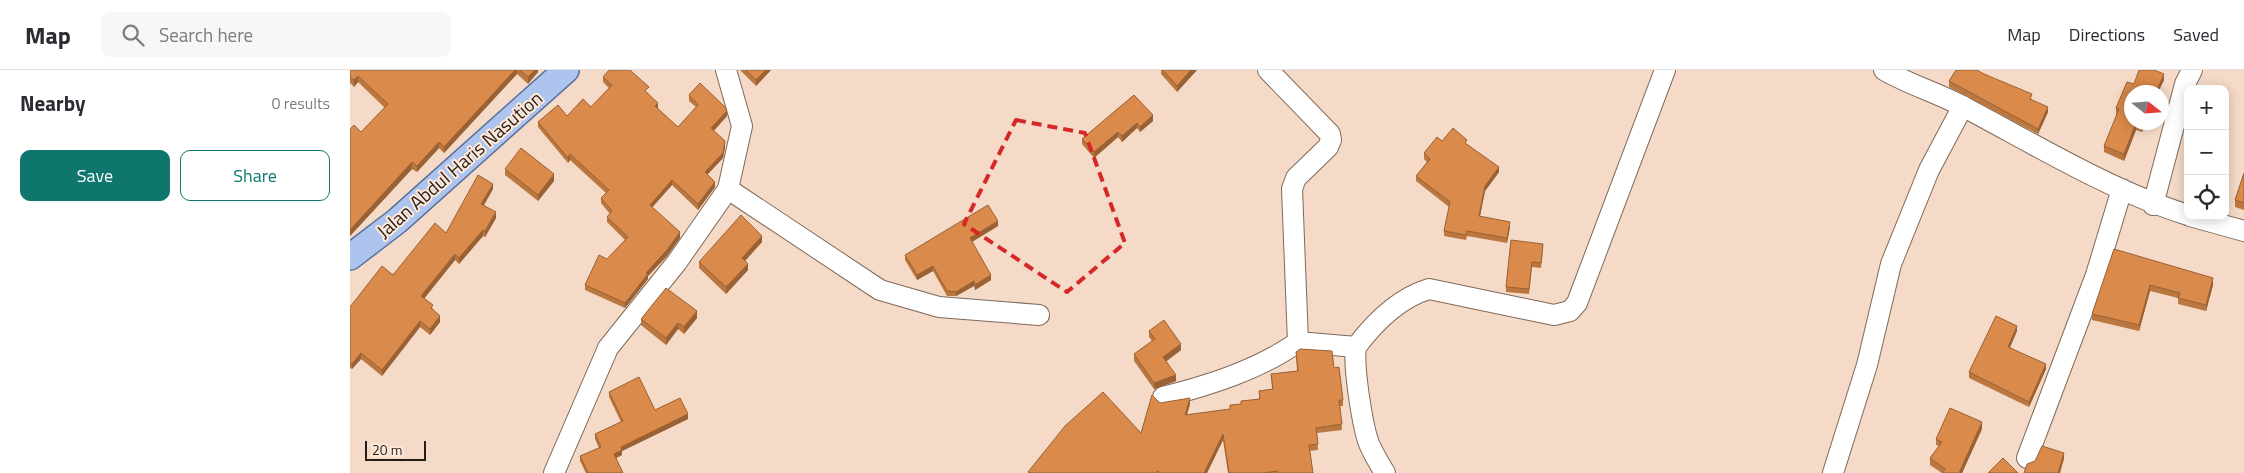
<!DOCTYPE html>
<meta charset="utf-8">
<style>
body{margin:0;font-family:"Titillium Web",sans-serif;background:#f7f7f7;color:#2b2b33}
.controls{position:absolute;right:15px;top:15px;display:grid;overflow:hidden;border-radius:10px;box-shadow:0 2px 12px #0003}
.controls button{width:45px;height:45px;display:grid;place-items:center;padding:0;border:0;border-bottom:1px solid #e1e1e2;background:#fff;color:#2b2b33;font:25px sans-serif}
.compass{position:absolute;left:1774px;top:15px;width:45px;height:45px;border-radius:50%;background:#fff;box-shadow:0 2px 12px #0003;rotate:107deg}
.scale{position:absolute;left:15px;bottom:12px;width:61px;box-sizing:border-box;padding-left:5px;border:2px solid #251c15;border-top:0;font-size:14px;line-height:18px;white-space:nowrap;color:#251c15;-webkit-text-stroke:4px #fde8d9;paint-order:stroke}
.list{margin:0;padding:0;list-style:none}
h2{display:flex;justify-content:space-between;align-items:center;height:65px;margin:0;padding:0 20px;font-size:21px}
h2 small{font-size:16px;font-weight:400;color:#7c7c81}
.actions{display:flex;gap:10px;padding:15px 20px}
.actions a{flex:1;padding:11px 0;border:1px solid #0f766e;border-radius:10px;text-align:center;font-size:18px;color:#0f766e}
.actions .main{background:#0f766e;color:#fff}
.icon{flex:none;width:28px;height:28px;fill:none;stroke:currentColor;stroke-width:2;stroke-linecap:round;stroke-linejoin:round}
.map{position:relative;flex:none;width:1894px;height:403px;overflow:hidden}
header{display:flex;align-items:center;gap:30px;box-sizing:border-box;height:70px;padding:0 25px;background:#fff;border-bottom:1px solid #e1e1e2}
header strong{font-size:24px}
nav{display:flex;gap:28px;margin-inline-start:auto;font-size:18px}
.search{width:350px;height:45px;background:#f7f7f7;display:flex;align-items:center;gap:12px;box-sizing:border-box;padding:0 18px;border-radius:10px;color:#7c7c81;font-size:19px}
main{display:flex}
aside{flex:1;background:#fff}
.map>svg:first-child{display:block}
</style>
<header>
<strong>Map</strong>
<div class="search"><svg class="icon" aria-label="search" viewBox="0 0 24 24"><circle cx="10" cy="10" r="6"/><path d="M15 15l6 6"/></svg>Search here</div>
<nav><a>Map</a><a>Directions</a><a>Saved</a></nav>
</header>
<main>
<aside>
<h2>Nearby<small>0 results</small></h2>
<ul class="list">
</ul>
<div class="actions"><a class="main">Save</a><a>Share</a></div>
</aside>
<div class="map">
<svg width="1894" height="403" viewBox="0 0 1894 403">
<rect width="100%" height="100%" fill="#f4dac7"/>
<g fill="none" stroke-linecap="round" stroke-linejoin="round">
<defs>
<path id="minor" d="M1534,0C1560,15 1588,23 1614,37C1686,75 1761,121 1838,145
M378,119L530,220L589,237L689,245
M1803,135L1835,14L1842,0
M1840,146L1894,161
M948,272L1006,277
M813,327C860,315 908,300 948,272L942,119L946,108L978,77L981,70L980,64L918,0
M1677,388L1746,205L1772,119
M204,403L258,278L327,192L378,119L392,56L376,0
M1035,403C1029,393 1022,382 1018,371C1012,352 1003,296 1006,277C1024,253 1049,228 1079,219L1204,245L1220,241L1227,233L1315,0
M1483,403L1517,295L1541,194L1579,100L1613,36"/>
<path id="major" d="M0,187L47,151L216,0"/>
</defs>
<!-- minor casing -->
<use href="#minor" stroke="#7f6958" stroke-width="22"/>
<!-- major casing -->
<use href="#major" stroke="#5a709c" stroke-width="28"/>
<!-- minor -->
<use href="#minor" stroke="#fff" stroke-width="20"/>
<!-- major -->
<use href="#major" stroke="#adc4ef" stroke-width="25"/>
</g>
<!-- wall -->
<path fill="#bb7740" d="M0,0H188V2L178,14L167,4L94,83L89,78L67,102L62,99L0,166V59L11,62L35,38L8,12L4,17L0,13Z
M390,0H421L406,16Z
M811,0H847L827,22L811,4Z
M1634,4L1682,29V30L1698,42L1688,64L1599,17V11Z
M253,7L299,23H298L308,38L307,39L328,57L346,37L339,31V25L377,46L364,61L375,77L373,88L357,105L365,117L348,140L322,115L302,137L330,168L317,186L298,206V209L275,238L235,220V215L257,189L275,170L257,152V147L260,144L251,133V128L256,123L220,90L218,93L188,57V52L217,46L241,37L259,18L253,12Z
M1814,10L1808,22H1782L1796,52L1792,62L1786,60L1774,91L1754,82V76L1767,45L1766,44V38L1784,14Z
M784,25L803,51L790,62L787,58L772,72L768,67L744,88L732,74V69Z
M1117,74L1149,102L1135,121L1130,146L1160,157L1157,173L1117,166L1116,170L1094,166V161L1099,137L1066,111V106L1077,92L1074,89V83Z
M155,99L204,111L188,131L155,105Z
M1894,103V140L1885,137V130Z
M143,119L134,135L146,148L135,167L133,166L109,194L105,190L74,229L83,239L90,252L80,265L70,257L32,306L11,289L2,299L0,298V237L96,163Z
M648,156L622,172L641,210L625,220L624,216L606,226H597L583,201L567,210L555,190V185Z
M412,172L395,191L398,200L376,224L349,198V192Z
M1193,179L1191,198L1182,197L1179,224L1156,222V217Z
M1764,179L1863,215L1856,241L1828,234V228L1800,221L1789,261L1742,250V244Z
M347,248L334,264L328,259L316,275L291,255V249Z
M799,261L831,280L816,291L826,311L804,319L784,291V284L802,271L799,267Z
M1667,261L1660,277L1696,299L1679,337L1619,308V302Z
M946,282L984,298L993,330V336H990L992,360L967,363L968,380L960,381L963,403H878L873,370L857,403H678V402L791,363L810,333L840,334L837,345L880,339L891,334L909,329V321L922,319L921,304L947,301Z
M259,322L305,340L338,349L272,381V385L266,388L273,403H236L230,391V386L249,378L245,369V364L271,352L259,327Z
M1632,359L1612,403H1592L1580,395V388L1589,376L1586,375V369Z"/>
<!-- shaded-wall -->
<path fill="#996134" d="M165,0H167V4L94,83V77Z
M185,0H188V2L178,14V7Z
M416,0H421L406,16V10Z
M841,0H847L827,22V16Z
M1814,4V10L1808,22H1806Z
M8,6V12L4,17V10Z
M308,33V38L305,42V36Z
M1698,37V42L1688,64V59Z
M377,41V46L361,63V58Z
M803,45V51L790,62V57Z
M1793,52H1796L1792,62V56Z
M787,53V58L772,72V66Z
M1786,53V60L1774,91V84Z
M768,62V67L744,88V82Z
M375,71V77L373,88L355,107V102Z
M89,72V78L67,102V96Z
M220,84V90L218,93V88Z
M62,92V99L0,166V160Z
M1149,97V102L1135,121L1129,151V146L1135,116Z
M204,104V111L188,131V125Z
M322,110V115L300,140V135Z
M365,112V117L348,140V134Z
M143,114V119L131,140V134Z
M146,142V148L135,167V161Z
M648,151V156L620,173V168Z
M1160,152V157L1157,173V168Z
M133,160V166L109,194V188Z
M330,162V168L317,186L298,206V209L275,238V233L296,203Z
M412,166V172L392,194V188Z
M105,184V190L71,232V226Z
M398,194V200L376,224V217Z
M583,196V201L567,210V205Z
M641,205V210L625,220V215Z
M1863,208V215L1856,241V235Z
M624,211V216L606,226V222Z
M1800,215V221L1789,261V255Z
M347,241V248L334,264V257Z
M90,246V252L80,265V259Z
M70,251V257L32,306V300Z
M328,253V259L316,275V268Z
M1667,256V261L1658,282V277Z
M831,274V280L813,294V287Z
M11,283V289L2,299V294Z
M1696,294V299L1679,337V332Z
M826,305V311L804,319V313Z
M840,328V334L835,350V345Z
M338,344V349L272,381V385L264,389V384L271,377Z
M1632,352V359L1612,403H1609Z
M873,364V370L857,403H854Z
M1714,383V389L1710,403H1708Z"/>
<!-- building -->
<path fill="#da8a4a" stroke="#996134" d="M0,0H165L94,77L89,72L67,96L62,92L0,160V59L4,55L11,62L38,34L8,6L4,10L0,7Z
M170,0H185L178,7Z
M259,0H280L299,17L295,21L308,33L305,36L328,57L348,35L339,25L350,13L376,38L377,41L361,58L375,71L373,83L355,102L365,112L348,134L322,110L300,135L330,162L317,180L296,203L298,204L275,233L235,215L249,185L257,189L278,167L257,147L262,141L251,128L259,120L220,84L218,88L188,52L208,35L217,46L233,29L241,37L262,15L253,7Z
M396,0H416L406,10Z
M813,0H841L827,16Z
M1606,0H1627L1634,4L1682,24L1680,29L1698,37L1688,59L1599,11Z
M1789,0H1804L1814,4L1806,22H1782V52H1793L1792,56L1786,53L1774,84L1754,76L1769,39L1766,38L1777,12L1784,14Z
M784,25L803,45L790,57L787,53L772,66L768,62L744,82L732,69Z
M1103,58L1117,70L1115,73L1149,97L1135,116L1129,146L1160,152L1157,168L1117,161L1116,165L1094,161L1100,132L1066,106L1080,89L1074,83L1087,67L1092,71Z
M171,78L204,104L188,125L155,99Z
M1894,103V133L1885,130Z
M128,105L143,114L131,134L146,142L135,161L133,160L109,188L105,184L71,226L83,235L81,238L90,246L80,259L70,251L32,300L11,283L2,294L0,292V237L32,196L43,205L85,153L96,163Z
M638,135L648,151L620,168L641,205L625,215L624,211L606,222L597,221L583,196L567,205L555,185Z
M391,145L412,166L392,188L398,194L376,217L349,192Z
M1161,170L1193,174L1191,193L1182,192L1179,219L1156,217Z
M1764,179L1863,208L1856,235L1828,228L1830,223L1800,215L1789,255L1742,244Z
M316,218L347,241L334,257L328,253L316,268L291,249Z
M1646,246L1667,256L1658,277L1696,294L1679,332L1619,302Z
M814,250L831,274L813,287L826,305L804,313L784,284L805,269L799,261Z
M950,279L982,281L984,298L989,297L993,330H989L992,354L966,358L968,374L959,375L963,403H928V401L912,403H879L873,364L854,403H811L807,401L806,403H680L678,402L715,356L753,322L791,363L802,325L810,333L840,328L835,345L880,339V335L891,334V331L910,329L909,321L923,319L921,304L948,301L946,282Z
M289,307L305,340L330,328L338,344L271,377L272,380L264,384L273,403H238L230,386L251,377L245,364L273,351L259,322Z
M1600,338L1632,352L1609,403H1592L1595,399L1580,388L1592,372L1586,369Z
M1692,376L1714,383L1708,403H1674L1677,394L1685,391Z
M1653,388L1668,403H1638Z"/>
<!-- marked area -->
<path fill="none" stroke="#d62828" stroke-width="4" stroke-dasharray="10 6" stroke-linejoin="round" d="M666,50L735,63L775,173L717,222L614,154Z"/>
<g text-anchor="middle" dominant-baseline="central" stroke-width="4" stroke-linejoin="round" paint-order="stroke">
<!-- street labels -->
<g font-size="19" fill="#251c15" stroke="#fde8d9">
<text transform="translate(109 94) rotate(-41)">Jalan Abdul Haris Nasution</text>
</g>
</g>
</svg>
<div class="controls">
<button>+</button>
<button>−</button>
<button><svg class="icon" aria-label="locate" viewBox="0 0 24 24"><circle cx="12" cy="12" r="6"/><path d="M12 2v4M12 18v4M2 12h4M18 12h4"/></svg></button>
</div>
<svg class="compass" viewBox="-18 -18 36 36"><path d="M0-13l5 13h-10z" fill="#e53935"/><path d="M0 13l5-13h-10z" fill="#7c7c81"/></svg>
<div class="scale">20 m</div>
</div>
</main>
